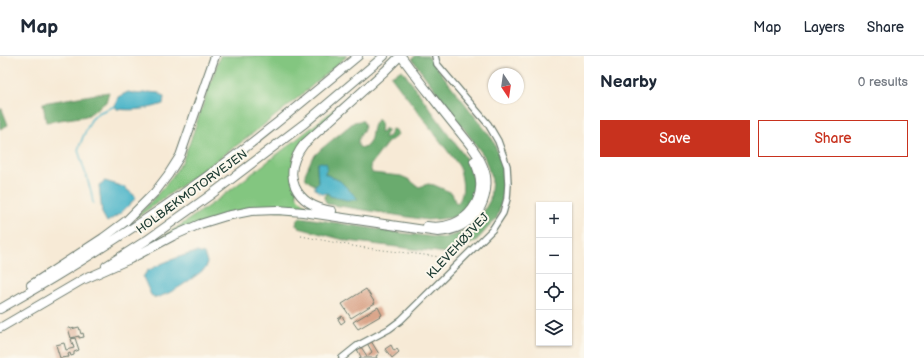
<!DOCTYPE html>
<meta charset="utf-8">
<style>
body{margin:0;font-family:"Balsamiq Sans",sans-serif;background:#f6f6f7;color:#1f2937}
.controls{position:absolute;right:12px;bottom:12px;display:grid;overflow:hidden;border-radius:0px;box-shadow:0 1px 3px #0004}
.controls button{width:36px;height:36px;display:grid;place-items:center;padding:0;border:0;border-bottom:1px solid #e0e1e3;background:#fff;color:#1f2937;font:20px sans-serif}
.compass{position:absolute;left:488px;top:12px;width:36px;height:36px;border-radius:50%;background:#fff;box-shadow:0 1px 3px #0004;rotate:167deg}
.list{margin:0;padding:0;list-style:none}
h2{display:flex;justify-content:space-between;align-items:center;height:52px;margin:0;padding:0 16px;font-size:17px}
h2 small{font-size:13px;font-weight:400;color:#747a83}
.actions{display:flex;gap:8px;padding:12px 16px}
.actions a{flex:1;padding:9px 0;border:1px solid #c8321e;border-radius:0px;text-align:center;font-size:14px;color:#c8321e}
.actions .main{background:#c8321e;color:#fff}
.icon{flex:none;width:22px;height:22px;fill:none;stroke:currentColor;stroke-width:2;stroke-linecap:round;stroke-linejoin:round}
.map{position:relative;flex:none;width:584px;height:302px;overflow:hidden}
header{display:flex;align-items:center;gap:24px;box-sizing:border-box;height:56px;padding:0 20px;background:#fff;border-bottom:1px solid #e0e1e3}
header strong{font-size:19px}
nav{display:flex;gap:22px;margin-inline-start:auto;font-size:14px}
main{display:flex}
aside{flex:1;background:#fff}
.map>svg:first-child{display:block}
</style>
<header>
<strong>Map</strong>
<nav><a>Map</a><a>Layers</a><a>Share</a></nav>
</header>
<main>
<div class="map">
<svg width="584" height="302" viewBox="0 0 584 302">
<rect width="100%" height="100%" fill="#fbf7ec"/>
<filter id="ink" filterUnits="userSpaceOnUse"><feTurbulence type="fractalNoise" baseFrequency=".025" numOctaves="2"/><feDisplacementMap in="SourceGraphic" scale="8" xChannelSelector="R" yChannelSelector="G"/><feConvolveMatrix kernelMatrix="1 2 1 2 8 2 1 2 1" color-interpolation-filters="sRGB"/></filter>
<filter id="wash" filterUnits="userSpaceOnUse"><feTurbulence type="fractalNoise" baseFrequency=".012" numOctaves="4" result="noise"/><feDisplacementMap in="SourceGraphic" scale="16" xChannelSelector="R" yChannelSelector="G"/><feGaussianBlur stdDeviation="0.9" result="paint"/><feColorMatrix in="noise" values="0 0 0 0 0 0 0 0 0 0 0 0 0 0 0 0 0 1.4 0 .05"/><feComposite in="paint" operator="in"/></filter>
<g filter="url(#wash)">
<rect width="100%" height="100%" fill="#f7ead6"/>
<!-- green -->
<path fill="#83c680" stroke="#51825a" d="M220,0H347C331,13 316,27 300,40C248,83 192,122 136,162L135,161L146,151L169,125L182,106L190,86Z
M394,0L293,100L297,141L303,147L312,153L320,156L246,153L159,184L220,142L292,87L326,60Z"/>
<!-- forest -->
<path fill="#6aab6e" stroke="#447451" d="M415,0H428L493,84L504,113V137L497,162L475,186L446,197L348,185L299,172L296,169L297,165L300,161L401,177L443,182L461,177L479,164L490,144L492,124L484,100L412,3Z
M402,14L465,101L475,126V135L470,147L461,157L451,162L427,164L327,148L324,142V140L340,125L325,118V116L327,113L318,107L317,110L318,127L315,129L309,126L306,123L305,118L312,102L320,94L354,66L360,65H363L365,70C363,77 355,84 359,91L364,92C376,84 368,74 377,64H379L381,67L380,77L383,76L384,73H387V75L384,81V82L389,80L392,73L396,74L398,79L387,87L370,110L372,117L401,120L408,123L419,131L428,128L434,129L450,136L452,137L455,146L458,147C466,136 462,122 459,110L391,20Z
M109,36L106,46L87,60L46,66L43,47Z
M0,53H2L8,69L0,73Z"/>
<!-- water -->
<path fill="#4ab4c8" stroke="#34787e" d="M128,36L139,38L148,36L159,37L164,41L163,48C149,53 133,55 117,53L115,50L118,41Z
M321,106L326,107C328,111 327,113 325,116V118L340,125L358,143L347,144L330,140L328,137C322,138 320,137 315,133V129L318,127V125L317,110L318,107Z
M105,125L124,131L135,140V143L121,157L107,166L102,157L99,129Z
M197,196L204,198L207,206L206,212C190,224 174,237 155,242L151,239L143,221L147,215L163,207L182,200Z"/>
<g fill="none" stroke-linecap="round" stroke-linejoin="round">
<!-- stream -->
<path stroke="#4ab4c8" stroke-width="1.5" d="M93,147L91,135L78,94L83,81L91,64L98,57L115,50"/>
</g>
<g id="blocks">
<!-- building -->
<path fill="#daa68b" d="M366,233L375,247L351,262L342,248Z
M378,251L382,259L358,273L353,266Z
M342,260L345,265L341,268L338,263Z
M79,271L81,278L83,277L84,281L79,282V280L71,282L68,272H70L71,273Z
M75,282L79,294L74,296V299L71,300L70,297L68,298L69,301L60,302L56,289L64,287L66,294L74,292L71,283Z
M371,285L379,298L376,300L377,302H359L361,301L357,293L361,291L367,300L372,296L367,287Z
M391,289L394,295L397,293L399,296L392,302L385,293Z"/>
</g>
</g>
<g filter="url(#ink)">
<use href="#blocks" fill-opacity="0" stroke="#6b7a6d" stroke-width="1"/>
<g fill="none" stroke-linecap="round" stroke-linejoin="round">
<defs>
<path id="minor" d="M342,302L357,290L389,273L401,264L492,174L503,157L507,143L508,128L507,110L498,85L488,68L437,8L435,0"/>
<path id="highway" d="M332,155C295,149 280,119 304,88L385,15L400,0
M427,170C466,176 493,140 474,105
M106,210L147,184L209,140L305,67L384,0
M85,223L130,203L173,180L200,168L226,160L251,155L277,154L303,156L438,176C453,175 466,170 476,158C484,148 488,133 486,120C483,105 473,92 463,80C452,66 440,52 429,37C419,25 410,12 401,0
M31,229L103,182L126,165L155,136L168,119L180,100L215,0
M0,253C69,214 135,172 199,126C254,87 306,43 358,0
M0,272L89,220"/>
</defs>
<!-- minor casing -->
<use href="#minor" stroke="#6b7a6d" stroke-width="8"/>
<!-- highway casing -->
<use href="#highway" stroke="#6b7a6d" stroke-width="10"/>
<!-- path -->
<path stroke="#6b7a6d" stroke-width="1" stroke-dasharray="1 3" stroke-linecap="butt" d="M301,180L358,191L441,201L458,199"/>
<!-- minor -->
<use href="#minor" stroke="#fff" stroke-width="5.5"/>
<!-- highway -->
<use href="#highway" stroke="#fff" stroke-width="8"/>
</g>
</g>
<g text-anchor="middle" dominant-baseline="central" stroke-width="4" stroke-linejoin="round" paint-order="stroke">
<!-- street labels -->
<g font-size="12" fill="#1f3d34" stroke="#fbf7ec">
<text transform="translate(192 136) rotate(-36)">HOLBÆKMOTORVEJEN</text>
<text transform="translate(458 190) rotate(-47)">KLEVEHØJVEJ</text>
</g>
</g>
</svg>
<div class="controls">
<button>+</button>
<button>−</button>
<button><svg class="icon" aria-label="locate" viewBox="0 0 24 24"><circle cx="12" cy="12" r="6"/><path d="M12 2v4M12 18v4M2 12h4M18 12h4"/></svg></button>
<button><svg class="icon" aria-label="layers" viewBox="0 0 24 24"><path d="M12 4l9 5-9 5-9-5zM3 14l9 5 9-5"/></svg></button>
</div>
<svg class="compass" viewBox="-18 -18 36 36"><path d="M0-13l5 13h-10z" fill="#e53935"/><path d="M0 13l5-13h-10z" fill="#747a83"/></svg>
</div>
<aside>
<h2>Nearby<small>0 results</small></h2>
<ul class="list">
</ul>
<div class="actions"><a class="main">Save</a><a>Share</a></div>
</aside>
</main>
